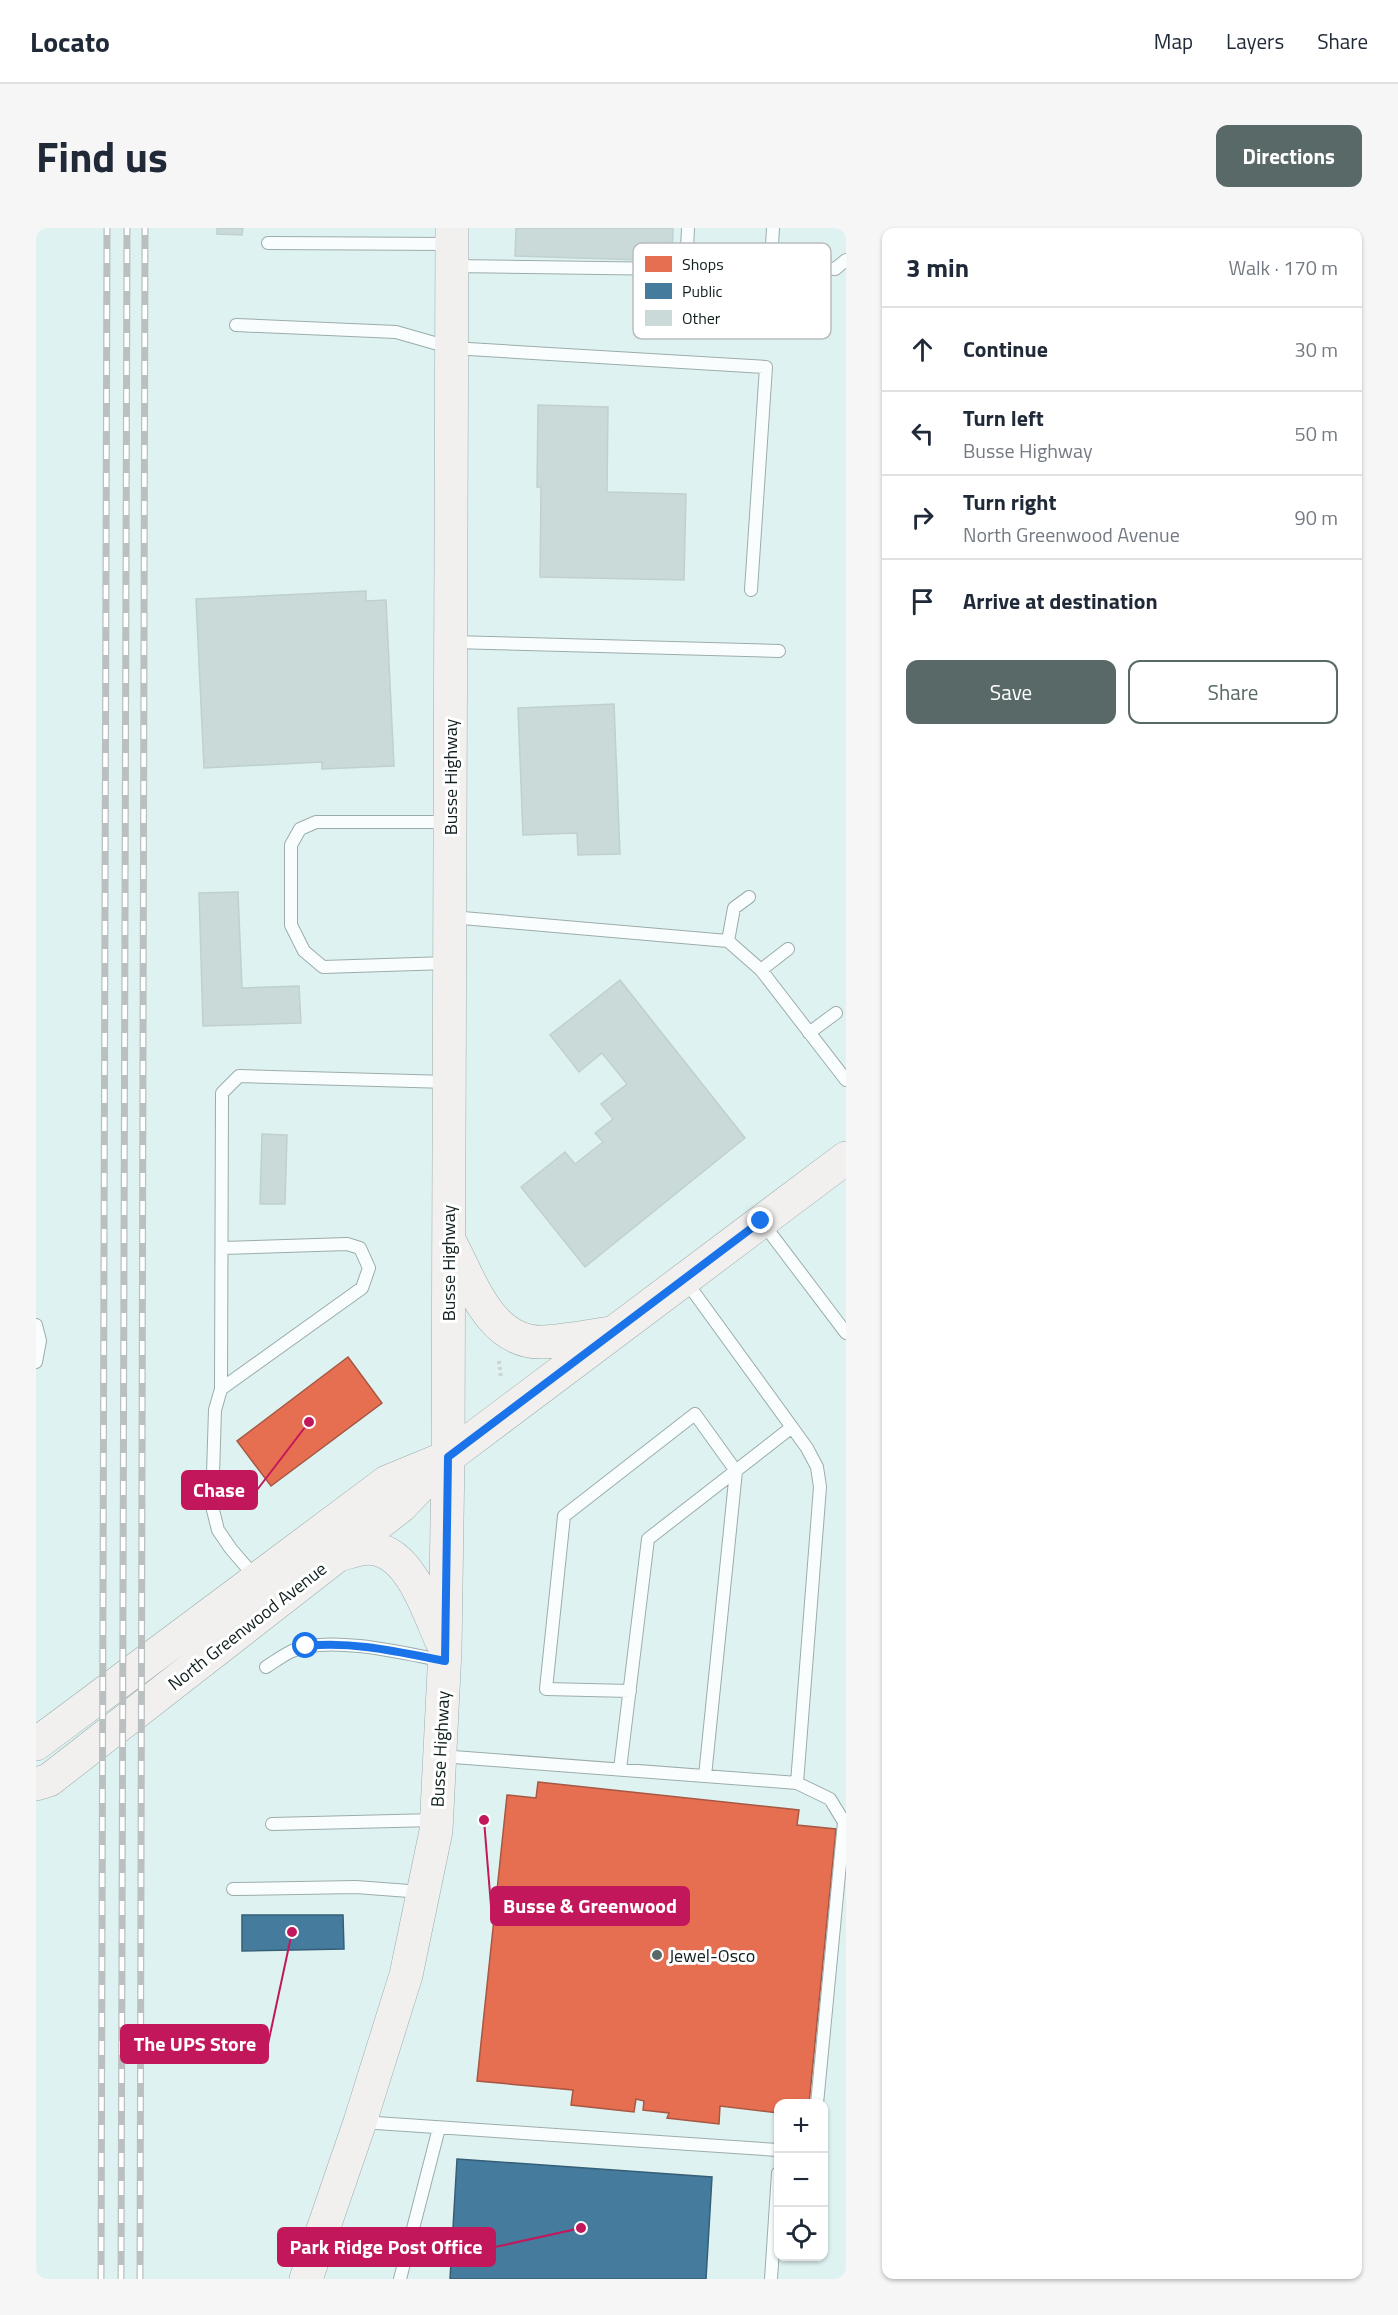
<!DOCTYPE html>
<meta charset="utf-8">
<style>
body{margin:0;font-family:"Titillium Web",sans-serif;background:#f6f6f7;color:#1f2937}
.controls{position:absolute;right:18px;bottom:18px;display:grid;overflow:hidden;border-radius:12px;box-shadow:0 2px 4px #0004}
.controls button{width:54px;height:54px;display:grid;place-items:center;padding:0;border:0;border-bottom:2px solid #e0e1e3;background:#fff;color:#1f2937;font:30px sans-serif}
.stop{position:absolute;width:18px;height:18px;margin:-14px;border:4px solid #1a73e8;border-radius:50%;background:#fff}
.stop.end{background:#1a73e8;border-color:#fff;box-shadow:0 2px 6px #0008}
.list{margin:0;padding:0;list-style:none}
h2{display:flex;justify-content:space-between;align-items:center;height:78px;margin:0;padding:0 24px;font-size:26px}
h2 small{font-size:20px;font-weight:400;color:#747a83}
.list li{display:grid;grid-template-columns:39px 1fr auto;gap:18px;align-items:center;box-sizing:border-box;height:84px;padding:0 24px;border-top:2px solid #e0e1e3}
.list b{display:block;font-size:22px;white-space:nowrap}
.list p{margin:0;font-size:20px;white-space:nowrap;color:#747a83}
.list em{font-size:20px;font-style:normal;color:#747a83}
.actions{display:flex;gap:12px;padding:18px 24px}
.actions a{flex:1;padding:14px 0;border:2px solid #596968;border-radius:12px;text-align:center;font-size:21px;color:#596968}
.actions .main{background:#596968;color:#fff}
.icon{flex:none;width:33px;height:33px;fill:none;stroke:currentColor;stroke-width:2;stroke-linecap:round;stroke-linejoin:round}
.map{position:relative;flex:none;width:810px;height:2051px;overflow:hidden;border-radius:12px}
header{display:flex;align-items:center;gap:36px;box-sizing:border-box;height:84px;padding:0 30px;background:#fff;border-bottom:2px solid #e0e1e3}
header strong{font-size:28px}
nav{display:flex;gap:33px;margin-inline-start:auto;font-size:21px}
.intro{display:flex;align-items:center;justify-content:space-between;box-sizing:border-box;height:144px;padding:0 36px}
h1{margin:0;font-size:42px}
.button{padding:15px 27px;border-radius:12px;background:#596968;color:#fff;font-size:21px;font-weight:700}
main{display:flex;gap:36px;padding:0 36px}
aside{flex:1;background:#fff;border-radius:12px;box-shadow:0 2px 4px #0004}
.map>svg:first-child{display:block}
</style>
<header>
<strong>Locato</strong>
<nav><a>Map</a><a>Layers</a><a>Share</a></nav>
</header>
<div class="intro"><h1>Find us</h1><a class="button">Directions</a></div>
<main>
<div class="map">
<svg width="810" height="2051" viewBox="0 0 810 2051">
<rect width="100%" height="100%" fill="#def3f1"/>
<!-- shops -->
<path fill="#e76f51" stroke="#a75742" stroke-width="1.5" d="M312,1129L346,1175L235,1258L201,1213Z
M502,1554L763,1582L761,1597L800,1601L773,1876H742V1885L684,1878L683,1896L631,1890L633,1885L607,1882L608,1873L600,1871L598,1884L535,1877L537,1862L441,1853L471,1567L500,1570Z"/>
<!-- public -->
<path fill="#457b9d" stroke="#355f77" stroke-width="1.5" d="M206,1687H307L308,1721L206,1723Z
M421,1931L676,1949L670,2051H414Z"/>
<!-- building -->
<path fill="#c9dad9" stroke="#c0d0cf" stroke-width="1.5" d="M181,0H207L206,7L181,6Z
M480,0H637L636,33L479,28Z
M502,177L572,179L571,264L650,266L648,352L504,349L505,259H501Z
M330,363V373L350,372L358,538L286,541V534L168,540L160,371Z
M578,476L584,626L542,627L541,605L487,607L482,480Z
M202,664L206,760L263,758L265,795L167,798L163,665Z
M584,752L709,910L549,1039L485,959L529,924L539,936L567,914L559,905L577,891L565,876L591,856L566,825L543,844L514,807Z
M226,906L251,907L249,976H224Z"/>
<g fill="none" stroke-linecap="round" stroke-linejoin="round">
<defs>
<path id="lane" d="M232,15L415,16
M735,35L737,0
M417,38L714,42L735,35L799,41L810,32
M650,41L652,0
M200,97L360,104L416,120L730,139L715,362
M416,414L743,423
M415,689L692,713L725,742L810,852
M692,713L698,680L713,669
M411,735L287,739L268,723L255,697V617L264,601L280,594H413
M725,742L752,721
M773,805L800,785
M726,994L810,1105
M186,1020L311,1016L324,1020L333,1040L326,1060L185,1161L186,865L203,848L412,854
M0,1097L4,1113L0,1134
M185,1161L179,1182L176,1278L182,1302L195,1321L220,1350
M230,1439C238,1434 246,1428 254,1424C289,1406 369,1425 407,1433
M594,1463L510,1461L528,1288L659,1186L700,1243L669,1548
M404,1528L761,1555L784,1259L781,1239L771,1220L649,1052
M584,1541L612,1311L756,1199
M761,1555L794,1571L808,1594L781,1876
M236,1596L399,1592
M197,1661L320,1659L386,1664
M325,1894L742,1922
M364,2051L403,1900
M735,2051L742,1945"/>
<path id="secondary" d="M415,1016C435,1053 454,1116 507,1114C529,1113 553,1108 575,1105
M303,1327C314,1324 328,1318 339,1321C375,1327 392,1383 405,1412
M0,1516L351,1254L402,1233
M0,1556L13,1552L365,1278L412,1229L810,930
M270,2051L324,1894L370,1747L400,1603L409,1422L412,1229L416,0"/>
</defs>
<!-- lane casing -->
<use href="#lane" stroke="#9bacab" stroke-width="14"/>
<!-- secondary casing -->
<use href="#secondary" stroke="#9bacab" stroke-width="34"/>
<!-- path -->
<path stroke="#cdd4d3" stroke-width="4" stroke-dasharray="3 3" stroke-linecap="butt" d="M463,1133L465,1150"/>
<!-- lane -->
<use href="#lane" stroke="#fafdfd" stroke-width="12"/>
<!-- secondary -->
<use href="#secondary" stroke="#f2f0ef" stroke-width="33"/>
<defs>
<path id="rail" d="M65,2051L71,0
M85,2051L91,0
M104,2051L109,0"/>
</defs>
<!-- rail casing -->
<use href="#rail" stroke="#babfbf" stroke-width="7"/>
<!-- rail -->
<use href="#rail" stroke="#fff" stroke-width="4.5" stroke-dasharray="14" stroke-linecap="butt"/>
</g>
<g fill="none" stroke-linecap="round" stroke-linejoin="round">
<!-- route -->
<path stroke="#1a73e8" stroke-width="8" d="M270,1418C317,1413 363,1424 409,1433L412,1229L725,993"/>
</g>
<!-- markers -->
<circle fill="#596968" stroke="#fff" stroke-width="2" cx="621" cy="1727" r="6"/>
<g text-anchor="middle" dominant-baseline="central" stroke-width="6" stroke-linejoin="round" paint-order="stroke">
<!-- street labels -->
<g font-size="18" fill="#111f1f" stroke="#fff">
<text transform="translate(414 549) rotate(-90)">Busse Highway</text>
<text transform="translate(412 1035) rotate(-90)">Busse Highway</text>
<text transform="translate(211 1398) rotate(-38)">North Greenwood Avenue</text>
<text transform="translate(404 1521) rotate(-87)">Busse Highway</text>
</g>
<!-- poi labels -->
<g font-size="18" fill="#111f1f" stroke="#fff" text-anchor="start">
<text x="633" y="1727">Jewel-Osco</text>
</g>
</g>
<!-- legend -->
<rect x="597" y="15" width="198" height="96" rx="9" fill="#fff" stroke="#b8bcbc" stroke-width="1.5"/>
<rect x="609" y="28" width="27" height="16" fill="#e76f51"/>
<rect x="609" y="55" width="27" height="16" fill="#457b9d"/>
<rect x="609" y="82" width="27" height="16" fill="#c9dad9"/>
<g font-size="16" fill="#111f1f">
<text x="646" y="42">Shops</text>
<text x="646" y="69">Public</text>
<text x="646" y="96">Other</text>
</g>
<!-- callouts -->
<path fill="none" stroke="#c2185b" stroke-width="2" d="M273 1194L221 1262M448 1592L455 1678M256 1704L232 1816M545 2000L459 2019"/>
<g fill="#c2185b" stroke="#fff" stroke-width="2">
<circle cx="273" cy="1194" r="6"/>
<circle cx="448" cy="1592" r="6"/>
<circle cx="256" cy="1704" r="6"/>
<circle cx="545" cy="2000" r="6"/>
</g>
<g fill="#c2185b" stroke="#c2185b" stroke-width="2">
<rect x="146" y="1243" width="75" height="38" rx="6"/>
<rect x="455" y="1659" width="198" height="38" rx="6"/>
<rect x="85" y="1797" width="147" height="38" rx="6"/>
<rect x="242" y="2000" width="217" height="38" rx="6"/>
</g>
<g font-size="20" text-anchor="middle" font-weight="bold" fill="#fff">
<text x="183" y="1269">Chase</text>
<text x="554" y="1685">Busse &amp; Greenwood</text>
<text x="159" y="1823">The UPS Store</text>
<text x="350" y="2026">Park Ridge Post Office</text>
</g>
</svg>
<div class="controls">
<button>+</button>
<button>−</button>
<button><svg class="icon" aria-label="locate" viewBox="0 0 24 24"><circle cx="12" cy="12" r="6"/><path d="M12 2v4M12 18v4M2 12h4M18 12h4"/></svg></button>
</div>
<div class="stop" style="left:270px;top:1418px"></div>
<div class="stop end" style="left:725px;top:993px"></div>
</div>
<aside>
<h2>3 min<small>Walk · 170 m</small></h2>
<ul class="list">
<li><svg class="icon" aria-label="ahead" viewBox="0 0 24 24"><path d="M12 20V5M6 11l6-6 6 6"/></svg><div><b>Continue</b></div><em>30 m</em></li>
<li><svg class="icon" aria-label="left" viewBox="0 0 24 24"><path d="M17 20v-9H6M10 6l-5 5 5 5"/></svg><div><b>Turn left</b><p>Busse Highway</p></div><em>50 m</em></li>
<li><svg class="icon" aria-label="right" viewBox="0 0 24 24"><path d="M7 20v-9h11M14 6l5 5-5 5"/></svg><div><b>Turn right</b><p>North Greenwood Avenue</p></div><em>90 m</em></li>
<li><svg class="icon" aria-label="arrive" viewBox="0 0 24 24"><path d="M6 21V4h12l-3 4 3 4H6"/></svg><div><b>Arrive at destination</b></div></li>
</ul>
<div class="actions"><a class="main">Save</a><a>Share</a></div>
</aside>
</main>
